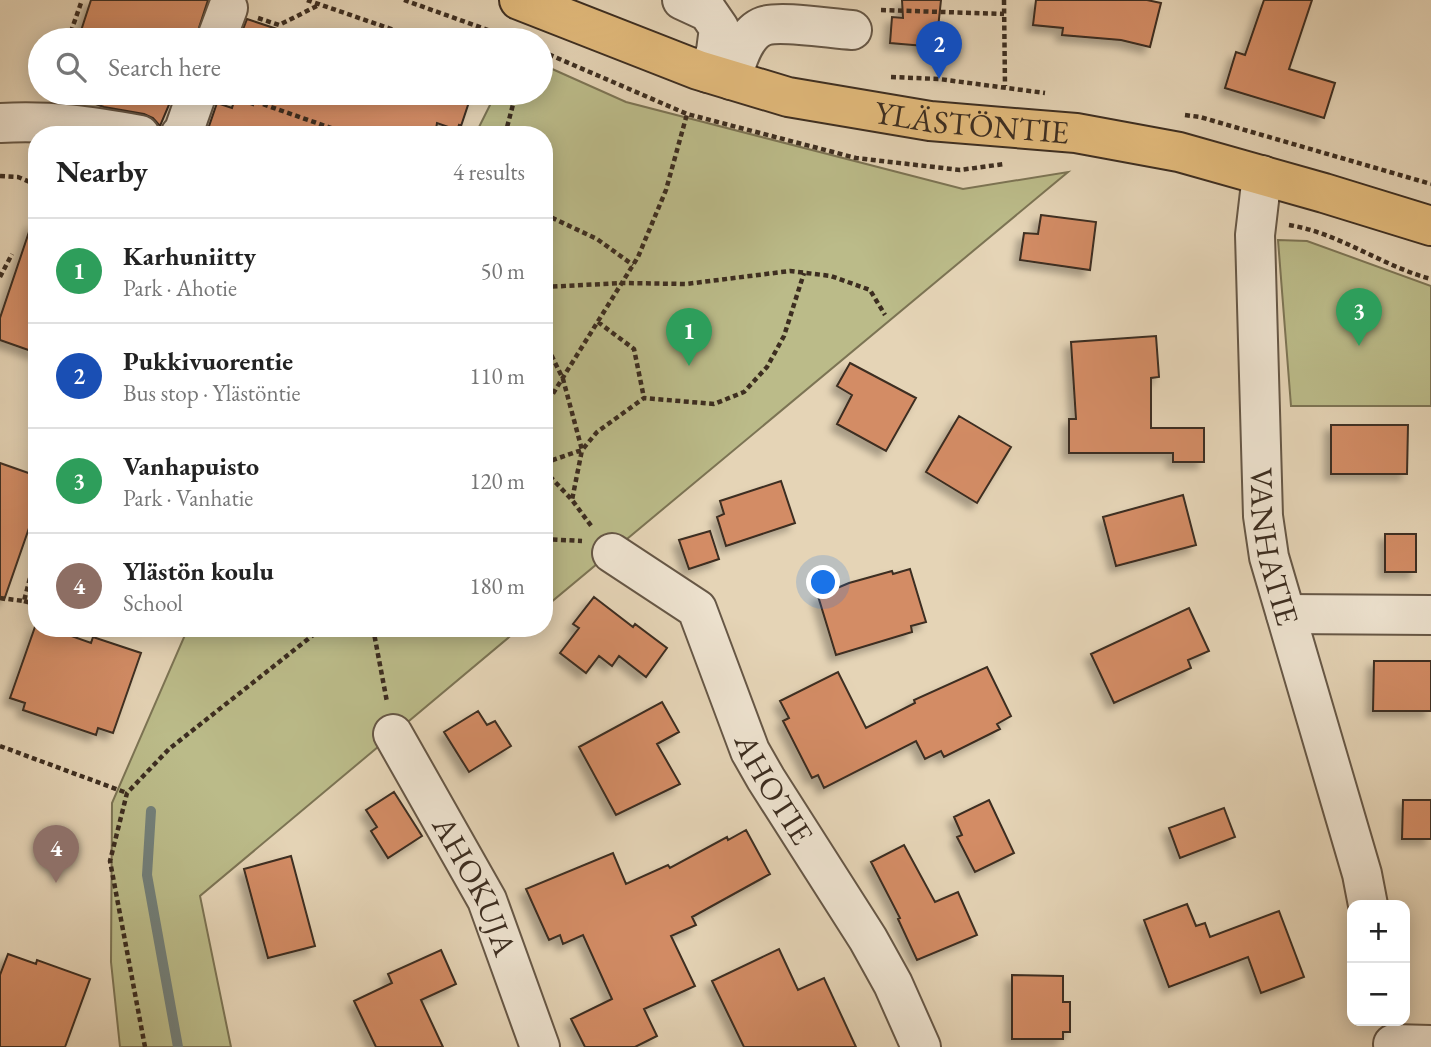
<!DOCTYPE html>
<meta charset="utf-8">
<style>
body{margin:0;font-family:"EB Garamond",serif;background:#f2f2f2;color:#222}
.controls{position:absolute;right:21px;bottom:21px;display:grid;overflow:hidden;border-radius:14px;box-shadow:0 4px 18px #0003}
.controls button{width:63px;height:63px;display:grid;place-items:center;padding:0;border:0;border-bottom:2px solid #e0e0e0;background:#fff;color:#222;font:35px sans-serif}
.you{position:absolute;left:824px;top:583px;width:24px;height:24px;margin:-18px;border:5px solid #fff;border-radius:50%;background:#1a73e8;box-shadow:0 0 0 10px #1a73e833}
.badge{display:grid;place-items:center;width:46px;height:46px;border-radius:50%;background:#b45309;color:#fff;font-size:23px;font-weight:700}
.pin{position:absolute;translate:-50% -58px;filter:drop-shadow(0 2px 4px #0008)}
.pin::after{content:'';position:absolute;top:37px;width:24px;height:21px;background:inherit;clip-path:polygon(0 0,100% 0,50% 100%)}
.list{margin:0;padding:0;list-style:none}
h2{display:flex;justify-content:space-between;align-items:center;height:91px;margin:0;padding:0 28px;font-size:30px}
h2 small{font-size:23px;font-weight:400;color:#767676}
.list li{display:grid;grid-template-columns:46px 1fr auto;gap:21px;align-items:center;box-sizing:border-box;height:105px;padding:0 28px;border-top:2px solid #e0e0e0}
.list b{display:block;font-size:26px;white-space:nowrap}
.list p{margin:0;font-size:23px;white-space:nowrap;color:#767676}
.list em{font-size:23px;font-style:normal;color:#767676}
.icon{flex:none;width:38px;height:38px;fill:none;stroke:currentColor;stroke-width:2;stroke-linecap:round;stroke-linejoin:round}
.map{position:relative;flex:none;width:1431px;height:1047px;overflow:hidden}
.search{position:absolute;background:#fff;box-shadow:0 4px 18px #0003;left:28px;top:28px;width:525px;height:77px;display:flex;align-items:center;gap:18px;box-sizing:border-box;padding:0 24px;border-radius:38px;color:#767676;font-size:26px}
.panel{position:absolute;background:#fff;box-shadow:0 4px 18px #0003;left:28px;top:126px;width:525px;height:511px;border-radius:28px}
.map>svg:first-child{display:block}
</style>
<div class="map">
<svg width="1431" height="1047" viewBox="0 0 1431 1047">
<defs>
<filter id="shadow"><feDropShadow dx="-6" dy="6" stdDeviation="3.5" flood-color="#0004"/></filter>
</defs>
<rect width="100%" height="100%" fill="#e5d4b6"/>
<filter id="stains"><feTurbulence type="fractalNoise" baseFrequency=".00286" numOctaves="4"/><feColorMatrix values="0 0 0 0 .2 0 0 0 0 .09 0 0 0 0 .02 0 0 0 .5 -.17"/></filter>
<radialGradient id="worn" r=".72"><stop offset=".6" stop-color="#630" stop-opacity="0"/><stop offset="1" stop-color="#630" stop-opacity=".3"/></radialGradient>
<!-- green -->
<path fill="#bbbb89" stroke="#7c7454" stroke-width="2" d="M541,64L626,102L963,189L1068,172L544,608V135H475L496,93H541Z
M1278,240L1307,241L1431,286V406H1291Z
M188,628H520L200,896L231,1047H120L111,962L112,803Z"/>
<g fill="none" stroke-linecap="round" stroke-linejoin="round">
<!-- stream -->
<path stroke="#73807a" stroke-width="10" d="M151,811L147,875L178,1047"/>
</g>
<!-- building -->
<path fill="#d38c65" stroke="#3c2d20" stroke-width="2" filter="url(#shadow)" d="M91,0H208L195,40H78Z
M902,0H941L936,47L890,43L892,17L903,18Z
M1036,0H1147L1161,3L1150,47L1121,40L1062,35L1063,28L1033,25Z
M1264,0H1312L1289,69L1335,83L1324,118L1225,88L1236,52L1245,55Z
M247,19L298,36L297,40H239Z
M77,93H174L160,126L153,118L144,114L104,107L76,97Z
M255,93H472L461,126L459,125L457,130L437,123L435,135H206L217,103L232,108L235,98L253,105Z
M1041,215L1096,222L1090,270L1020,260L1024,233L1038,234Z
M32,223L37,224V353L0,340V318Z
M1156,336L1159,377L1151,378V428H1204V462H1173V453H1069V419H1076L1071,342Z
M850,363L916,398L886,451L837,424L852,395L837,386Z
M959,416L1011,447L977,503L926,472Z
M1331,425H1408L1407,474H1331Z
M0,463L37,476V505L4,600L0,599Z
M781,481L795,523L726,546L717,517L724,514L720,501Z
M1183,495L1196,545L1116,566L1103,517Z
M710,531L719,559L689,569L679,540Z
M1385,534H1416V572H1385Z
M910,569L926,622L911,626L912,632L836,655L818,596L849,583L892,571L893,574Z
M594,597L633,627L635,624L667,648L646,677L619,656L612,666L599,656L586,673L560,653L579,628L573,624Z
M1189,608L1209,651L1188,660L1191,668L1114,703L1091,654Z
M36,624L37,628H49L91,643L93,637L141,653L113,733L98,728L96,735L23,710L25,703L10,698Z
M1374,661H1431V711H1373Z
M987,667L1011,716L997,724L1000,729L944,757L941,751L925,759L916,741L824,788L818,775L812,778L783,721L789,718L780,701L838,672L866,728L915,703L914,700Z
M662,702L679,732L657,744L680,784L616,815L579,747Z
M478,711L487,725L495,721L511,746L469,772L444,732Z
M394,792L422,836L388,858L371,831L377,827L366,810Z
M989,800L1014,853L975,872L957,837L962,835L954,817Z
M1403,800H1431V839H1402Z
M1224,808L1235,837L1180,858L1169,828Z
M746,830L770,874L692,917L696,925L671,936L695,986L644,1009L657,1036L635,1047H585L571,1019L612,999L583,935L563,944L560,935L549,940L526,889L613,853L626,884L668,865L670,868L727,837L728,840Z
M904,845L935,902L958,892L977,935L917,960L898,919L900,918L871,862Z
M291,856L315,946L268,958L244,869Z
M1187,904L1196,926L1205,923L1210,937L1279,911L1304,977L1261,993L1248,957L1169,987L1144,920Z
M779,949L798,990L824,978L856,1047H744L712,981Z
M441,950L456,984L421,1000L443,1047H376L354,1001L392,983L388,974Z
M8,954L36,964L37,960L90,979L65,1047H0V975Z
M1012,975L1063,976V1002H1070V1032H1063V1039H1012Z"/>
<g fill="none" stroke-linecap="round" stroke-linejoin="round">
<defs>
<g id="minor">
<path d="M682,0L708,12L719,28L716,51L708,73"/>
<path d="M216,40L228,8"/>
<path d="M731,80C737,62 744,33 764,26C781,20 832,29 852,30"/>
<path d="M0,123C51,120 90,126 140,135"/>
<path d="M180,135L183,133L197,93"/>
<path id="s1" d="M1262,175L1255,235L1263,516L1269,557L1362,874L1368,905"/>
<path id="s2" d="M612,553L697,609L750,751L766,779L868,939L893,984L921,1047"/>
<path d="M1286,614L1431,615"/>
<path id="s3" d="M393,734L487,900L540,1047"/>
<path d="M1393,1044L1431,1045"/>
</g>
<g id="major">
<path id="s4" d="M519,0L698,70L788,97L930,121L1076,133L1179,152L1324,193L1431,226"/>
</g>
</defs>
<!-- minor casing -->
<use href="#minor" stroke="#665746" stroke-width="42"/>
<!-- major casing -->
<use href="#major" stroke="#3c2d20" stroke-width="42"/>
<!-- path -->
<path stroke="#3c2d20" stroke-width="4.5" stroke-dasharray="5 3.5" stroke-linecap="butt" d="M307,0L423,40
M404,0L516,40
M1004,0L1005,86
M881,10L1004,14
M258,18L279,25L319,5
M68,40L82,0
M541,51L687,114L856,158L960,170L1004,164
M891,77L939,79L1045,93
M231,93L351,135
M1185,115L1200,117L1431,184
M505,135L516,93
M0,176L18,177L37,185
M544,214L597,239L633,265
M1289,225C1339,233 1382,266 1431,279
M0,277L12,254
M544,287L622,283L686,284L790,271L831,276L870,290L885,315
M598,322L634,349L644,398
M544,340L563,379L582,450L572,500
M544,408L638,257L666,190L687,114
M544,463L582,450L597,432L644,398L714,404L744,392L767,367L784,336L804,273
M544,470L572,500L592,527
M544,539L582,541
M0,598L24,601L37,551
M24,601L37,605
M373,628L387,702
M0,746L127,793
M145,1047L110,861L127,793L169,749L322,628"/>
<!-- minor -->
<use href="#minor" stroke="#eee3d0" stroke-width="38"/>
<!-- major -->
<use href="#major" stroke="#e2ba7b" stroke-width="38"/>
</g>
<g text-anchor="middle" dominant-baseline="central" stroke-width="5" stroke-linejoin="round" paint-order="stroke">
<!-- street labels -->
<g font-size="32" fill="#3c2d20" stroke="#eee3d0">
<text stroke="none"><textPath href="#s4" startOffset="472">YLÄSTÖNTIE</textPath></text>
<text stroke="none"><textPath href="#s1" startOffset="373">VANHATIE</textPath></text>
<text stroke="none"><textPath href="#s2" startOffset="298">AHOTIE</textPath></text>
<text stroke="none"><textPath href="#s3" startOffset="173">AHOKUJA</textPath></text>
</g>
</g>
<rect width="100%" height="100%" filter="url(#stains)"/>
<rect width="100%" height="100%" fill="url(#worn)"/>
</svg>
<div class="controls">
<button>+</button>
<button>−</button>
</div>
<div class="you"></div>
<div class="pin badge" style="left:689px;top:366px;background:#2e9e5b">1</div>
<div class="pin badge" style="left:939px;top:79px;background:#1a4fb4">2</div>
<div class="pin badge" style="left:1359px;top:346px;background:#2e9e5b">3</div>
<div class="pin badge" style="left:56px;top:883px;background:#8d6e63">4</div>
<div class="search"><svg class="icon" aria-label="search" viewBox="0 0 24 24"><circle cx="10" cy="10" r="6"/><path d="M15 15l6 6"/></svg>Search here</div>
<section class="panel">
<h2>Nearby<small>4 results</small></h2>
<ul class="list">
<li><span class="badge" style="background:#2e9e5b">1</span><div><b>Karhuniitty</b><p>Park · Ahotie</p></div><em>50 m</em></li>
<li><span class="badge" style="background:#1a4fb4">2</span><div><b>Pukkivuorentie</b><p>Bus stop · Ylästöntie</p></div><em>110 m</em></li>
<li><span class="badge" style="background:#2e9e5b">3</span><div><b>Vanhapuisto</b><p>Park · Vanhatie</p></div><em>120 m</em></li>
<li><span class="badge" style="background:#8d6e63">4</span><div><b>Ylästön koulu</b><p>School</p></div><em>180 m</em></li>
</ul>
</section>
</div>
